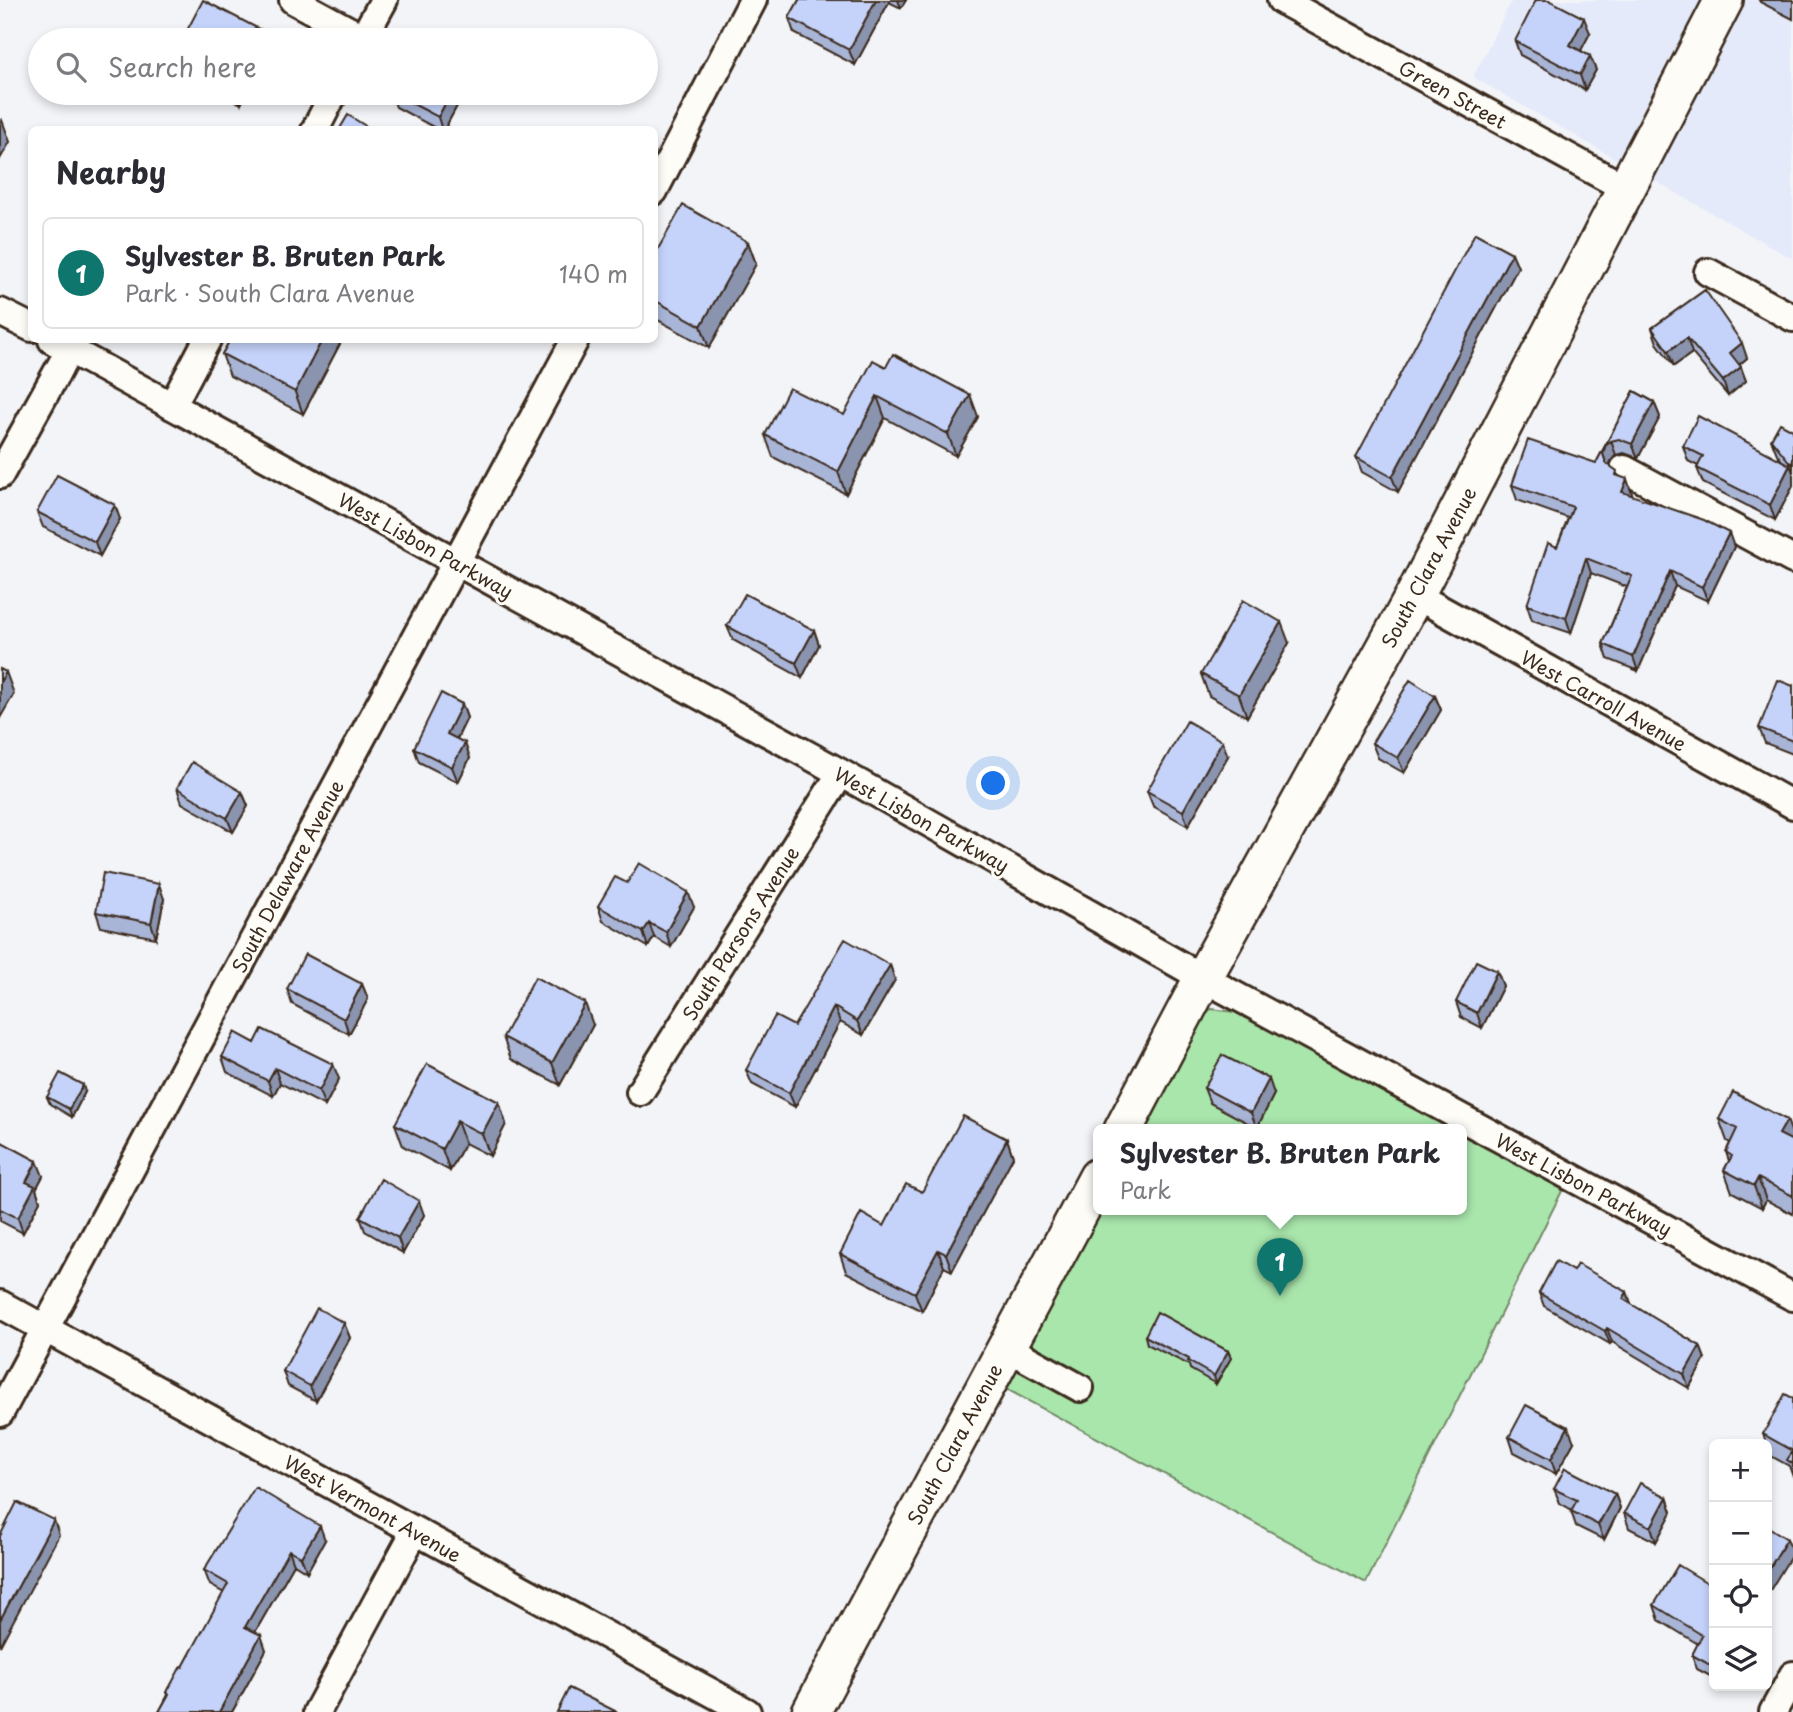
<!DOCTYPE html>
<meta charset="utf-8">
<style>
body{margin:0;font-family:"Playpen Sans",sans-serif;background:#f7f7f7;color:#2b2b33}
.controls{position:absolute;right:21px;bottom:21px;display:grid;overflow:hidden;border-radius:10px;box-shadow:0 4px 10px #0003}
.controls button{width:63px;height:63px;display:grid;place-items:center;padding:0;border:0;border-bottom:2px solid #e1e1e2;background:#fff;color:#2b2b33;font:35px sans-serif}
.you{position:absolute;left:994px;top:784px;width:24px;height:24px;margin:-18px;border:5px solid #fff;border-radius:50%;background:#1a73e8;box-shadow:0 0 0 10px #1a73e833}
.badge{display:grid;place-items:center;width:46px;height:46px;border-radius:50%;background:#0f766e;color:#fff;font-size:23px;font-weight:700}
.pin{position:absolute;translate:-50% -58px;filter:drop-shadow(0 2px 4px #0008)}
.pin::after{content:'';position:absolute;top:37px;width:24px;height:21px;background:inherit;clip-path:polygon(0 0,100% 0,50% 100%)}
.popup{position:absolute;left:1093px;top:1124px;width:374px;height:91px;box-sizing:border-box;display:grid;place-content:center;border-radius:10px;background:#fff;filter:drop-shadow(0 2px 5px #0005);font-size:23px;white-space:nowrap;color:#7c7c81}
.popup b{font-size:26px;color:#2b2b33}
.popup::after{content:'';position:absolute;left:50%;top:100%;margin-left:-14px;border:14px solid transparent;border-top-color:#fff}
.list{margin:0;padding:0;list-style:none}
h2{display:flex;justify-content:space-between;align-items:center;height:91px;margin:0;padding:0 28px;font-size:30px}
h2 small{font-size:23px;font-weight:400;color:#7c7c81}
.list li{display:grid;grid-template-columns:46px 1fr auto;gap:21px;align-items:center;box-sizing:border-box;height:112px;margin:0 14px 14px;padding:0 14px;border:2px solid #e1e1e2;border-radius:10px}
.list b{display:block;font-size:26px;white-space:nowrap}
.list p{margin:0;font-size:23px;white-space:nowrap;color:#7c7c81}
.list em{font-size:23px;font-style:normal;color:#7c7c81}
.icon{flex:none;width:38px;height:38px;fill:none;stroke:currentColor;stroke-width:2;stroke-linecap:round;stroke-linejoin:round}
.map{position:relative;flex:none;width:1793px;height:1712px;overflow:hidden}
.search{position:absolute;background:#fff;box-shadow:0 4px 10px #0003;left:28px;top:28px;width:630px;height:77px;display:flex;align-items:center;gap:18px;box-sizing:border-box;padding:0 24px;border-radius:38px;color:#7c7c81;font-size:26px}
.panel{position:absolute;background:#fff;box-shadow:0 4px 10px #0003;left:28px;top:126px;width:630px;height:217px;border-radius:10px}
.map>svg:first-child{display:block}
</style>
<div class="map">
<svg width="1793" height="1712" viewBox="0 0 1793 1712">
<rect width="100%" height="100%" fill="#f2f4f8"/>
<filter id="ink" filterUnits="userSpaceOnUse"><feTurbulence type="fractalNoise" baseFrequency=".0143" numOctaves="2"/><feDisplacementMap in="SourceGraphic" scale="14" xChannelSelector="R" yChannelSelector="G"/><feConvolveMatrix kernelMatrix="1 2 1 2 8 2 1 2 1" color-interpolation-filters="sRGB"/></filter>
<g filter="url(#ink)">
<!-- built -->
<path fill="#e4eaf9" d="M1512,0H1708L1623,163L1473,77Z
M1741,0H1793V259L1648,177Z"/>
<!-- green -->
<path fill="#a9e6ac" stroke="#728865" stroke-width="2" d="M1212,1009L1242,1013L1458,1130H1138L1202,1012Z
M1462,1132L1564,1187L1366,1583L1001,1386L1098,1210H1462Z"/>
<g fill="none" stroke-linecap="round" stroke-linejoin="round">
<defs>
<path id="street" d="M293,0L363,38
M1281,0L1625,188
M362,40L384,0
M315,130L334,93
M654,191L753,0
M1708,272L1793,318
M0,312L32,328
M52,340L841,773L1203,978L1793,1297
M172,406L207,340
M1624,469L1793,560
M0,475L70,349
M1415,595L1793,805
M640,1092L841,773
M0,1304L747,1712
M1006,1347L1080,1388
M0,1413L575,340
M317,1712L415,1531
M1773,1712L1793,1675"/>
<path id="secondary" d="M1123,1130L1203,978L1415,595L1724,0
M811,1712L1098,1177"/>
</defs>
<!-- street casing -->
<use href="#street" stroke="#3b2a1e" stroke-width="32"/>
<!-- secondary casing -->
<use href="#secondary" stroke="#3b2a1e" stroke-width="42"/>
<!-- street -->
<use href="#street" stroke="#fdfcf7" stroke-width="26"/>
<!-- secondary -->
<use href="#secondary" stroke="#fdfcf7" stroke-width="37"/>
</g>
<!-- wall -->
<path fill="#a9b5d7" stroke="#3b2a1e" stroke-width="2" d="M799,0H906L901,8L889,2L855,65L794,33L789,18Z
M1759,0H1793V19L1760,2Z
M1590,33L1581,50L1596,70L1585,90L1520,55L1515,41Z
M221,93H247L241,104Z
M391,93H464L444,130H439L396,107Z
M748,242L756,264L709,348L654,318V256Z
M1518,267L1398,492L1362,472L1356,457Z
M1705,290L1747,358L1739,365L1746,381L1728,396L1692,353L1674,366L1657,343L1652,328Z
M230,340H342L303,414L230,376L222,354Z
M886,367L970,395L978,417L956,456L885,418L846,494L773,457L765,435L844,415Z
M1634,391L1654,402L1660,417L1638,458L1624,453L1616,455L1611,461L1609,466L1619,476L1632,494L1631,496L1734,547L1708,601L1675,586L1638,671L1608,659L1603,644L1627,587L1591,573L1571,633L1532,620L1527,605L1557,547L1568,518L1517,500L1512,485L1596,463Z
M1793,430V486L1775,520L1703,483L1697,468L1698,466L1688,461L1683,446L1782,461L1777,454L1771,439Z
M37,512L120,519L100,556L43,527Z
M727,626L814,630L819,645L802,678L733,640Z
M1289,643L1247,717L1209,696L1201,674Z
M1793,686V754L1765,743L1759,728Z
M1435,696L1441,710L1404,773L1378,758L1372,743Z
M462,704L467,718L457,739L470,758L458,782L419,762L414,748Z
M1228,756L1188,826L1153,806L1147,791Z
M177,788L242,792L248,806L233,832L182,803Z
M627,883L694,907L671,947L654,937L648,947L603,921L598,906Z
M164,899L156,938L101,927L96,912Z
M890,965L895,980L863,1035L840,1022L795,1107L752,1084L746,1070L794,1026Z
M1497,971L1503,986L1482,1028L1461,1017L1456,1002Z
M362,984L368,999L349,1034L292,1004L287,989Z
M593,1025L560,1085L511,1059L503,1037Z
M255,1043L339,1079L325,1106L280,1083L273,1096L227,1072L222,1057Z
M1204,1088L1274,1094L1257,1128L1210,1103Z
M85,1092L72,1117L50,1104L47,1097Z
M499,1102L506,1124L490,1156L465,1143L450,1171L403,1146L395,1124Z
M1719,1119L1793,1136V1214L1766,1200L1762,1208L1732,1192L1724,1170L1729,1161L1726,1152L1730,1143L1727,1141Z
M1007,1139L1013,1157L952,1271L944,1267L922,1311L846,1272L840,1254L884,1226L922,1192Z
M0,1141L43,1176L36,1189L40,1201L23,1233L0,1221Z
M424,1215L403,1253L365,1231L360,1217Z
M1573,1271L1627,1292L1631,1304L1700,1346L1705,1359L1689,1388L1612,1342L1610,1344L1544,1306L1539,1293Z
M344,1323L350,1338L316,1401L288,1386L283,1371Z
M1145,1336L1228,1351L1231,1358L1216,1384L1190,1369L1189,1365L1147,1344Z
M1793,1398V1477L1789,1466L1771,1456L1763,1434Z
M1509,1437L1574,1442L1556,1474L1514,1452Z
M1554,1489L1615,1494L1620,1508L1604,1540L1576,1526L1571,1511L1572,1510L1560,1503Z
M1667,1497L1672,1512L1656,1542L1629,1528L1624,1513Z
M325,1540L307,1572L294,1564L255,1632L266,1650L232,1712H159L168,1695L167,1692L183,1667L224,1593L210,1585L204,1570Z
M1714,1587V1678L1697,1669L1692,1655L1698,1644L1659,1620L1654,1605Z"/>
<!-- shaded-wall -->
<path fill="#8a94af" stroke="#3b2a1e" stroke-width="2" d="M876,0H888L889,2L855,65L849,50Z
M898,0H906L901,8Z
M1584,18L1590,33L1576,60L1570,45Z
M261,30L265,40H256Z
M1590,56L1596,70L1585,90L1580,75Z
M237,93H247L241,104Z
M451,93H464L444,130H442L438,117Z
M2,120L10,142L0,159V124Z
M748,242L756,264L709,348L701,326Z
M1512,253L1518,267L1398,492L1392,477Z
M1687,338L1692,353L1674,366L1668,351Z
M322,340H342L303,414L295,392Z
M1742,343L1747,358L1735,368L1730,353Z
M1741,367L1746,381L1728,396L1723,381Z
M970,395L978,417L956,456L948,434Z
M877,396L885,418L846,494L838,472Z
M1654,402L1660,417L1638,458L1632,444Z
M1611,441L1616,455L1611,461L1608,469L1603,454L1605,446Z
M1790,465L1793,472V486L1775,520L1770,505Z
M1627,479L1632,494L1627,507L1622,492Z
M115,505L120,519L100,556L95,542Z
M1729,533L1734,547L1708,601L1702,587Z
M1586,558L1591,573L1571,633L1566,618Z
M1670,571L1675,586L1638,671L1633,657Z
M1281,622L1289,643L1247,717L1239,695Z
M814,630L819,645L802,678L796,663Z
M6,672L14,694L0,718V682Z
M1435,696L1441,710L1404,773L1398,758Z
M462,704L467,718L452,748L447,734Z
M1222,741L1228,756L1188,826L1183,811Z
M465,743L470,758L458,782L452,767Z
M242,792L248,806L233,832L227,818Z
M159,884L164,899L156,938L151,923Z
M688,892L694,907L671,947L666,932Z
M649,923L654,937L648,947L643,932Z
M890,965L895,980L863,1035L857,1021Z
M1497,971L1503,986L1482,1028L1477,1013Z
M362,984L368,999L349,1034L344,1019Z
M585,1003L593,1025L560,1085L552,1063Z
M834,1007L840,1022L795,1107L789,1093Z
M333,1064L339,1079L325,1106L319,1091Z
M275,1068L280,1083L273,1096L268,1081Z
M1269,1079L1274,1094L1257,1128L1251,1113Z
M83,1085L85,1092L72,1117L69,1109Z
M499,1102L506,1124L490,1156L482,1134Z
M1787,1120L1793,1136V1145L1779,1134Z
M457,1121L465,1143L450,1171L442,1149Z
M1007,1139L1013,1157L952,1271L946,1254Z
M37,1161L43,1176L36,1189L40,1201L23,1233L18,1218L26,1182Z
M1758,1178L1766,1200L1762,1208L1754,1186Z
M419,1201L424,1215L403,1253L398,1238Z
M938,1250L944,1267L922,1311L915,1293Z
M1627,1292L1632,1306L1623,1299Z
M344,1323L350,1338L316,1401L310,1386Z
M1607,1328L1612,1342L1610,1344L1605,1331Z
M1700,1346L1705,1359L1689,1388L1684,1374Z
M1228,1351L1231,1358L1216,1384L1214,1376Z
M1568,1427L1574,1442L1556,1474L1551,1459Z
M1615,1494L1620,1508L1604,1540L1598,1525Z
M1667,1497L1672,1512L1656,1542L1651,1527Z
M54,1520L59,1535L0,1646V1620Z
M320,1526L325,1540L307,1572L301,1557Z
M1787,1539L1793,1553L1767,1595V1572Z
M289,1550L294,1564L250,1641L245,1627Z
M261,1635L266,1650L232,1712H219Z"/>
<!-- building -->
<path fill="#c5d3fa" stroke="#3b2a1e" stroke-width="2" d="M203,0L261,30L256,40H182Z
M799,0H876L849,50L789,18Z
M1536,0H1549L1584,18L1570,45L1590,56L1580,75L1515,41Z
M392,93H451L438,117Z
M348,115L372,130H339Z
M683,205L748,242L701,326L654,300V256Z
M1475,233L1512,253L1392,477L1356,457Z
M1705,290L1742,343L1730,353L1741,367L1723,381L1687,338L1668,351L1652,328Z
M230,340H322L295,392L222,354Z
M893,354L970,395L948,434L877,396L838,472L765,435L789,388L844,415L873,360L886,367Z
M1634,391L1654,402L1632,444L1619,439L1611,441L1605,446L1603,454L1606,463L1617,471L1616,475L1627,479L1622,492L1704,520L1729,533L1702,587L1670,571L1633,657L1603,644L1632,576L1586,558L1566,618L1527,605L1548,543L1557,547L1573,507L1512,485L1528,440L1596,463Z
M1698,416L1790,465L1770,505L1697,468L1703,456L1683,446Z
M1780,423L1793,430V460L1791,464L1771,439Z
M57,475L115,505L95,542L37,512Z
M745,594L814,630L796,663L727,626Z
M1243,600L1281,622L1239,695L1201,674Z
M0,669L6,672L0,682Z
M1410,680L1435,696L1398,758L1372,743Z
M1778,680L1793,686V741L1759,728Z
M441,693L462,704L447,734L465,743L452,767L414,748Z
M1187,721L1222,741L1183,811L1147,791Z
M192,762L242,792L227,818L177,788Z
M639,863L688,892L666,932L649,923L643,932L598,906L615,877L627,883Z
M103,873L159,884L151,923L96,912Z
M845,939L890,965L857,1021L834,1007L789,1093L746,1070L775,1016L794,1026Z
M305,954L362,984L344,1019L287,989Z
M1476,961L1497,971L1477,1013L1456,1002Z
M535,977L585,1003L552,1063L503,1037Z
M262,1029L333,1064L319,1091L275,1068L268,1081L222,1057L235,1032L255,1043Z
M1222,1055L1269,1079L1251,1113L1204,1088Z
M427,1064L499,1102L482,1134L457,1121L442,1149L395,1124Z
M60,1073L83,1085L69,1109L47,1097Z
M1733,1092L1787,1120L1779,1134L1793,1141V1196L1758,1178L1754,1186L1724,1170L1732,1156L1726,1152L1737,1129L1719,1119Z
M963,1116L1007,1139L946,1254L938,1250L915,1293L840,1254L861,1213L884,1226L906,1184L922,1192Z
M0,1141L37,1161L26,1182L35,1186L18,1218L0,1209Z
M381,1179L419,1201L398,1238L360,1217Z
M1556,1261L1573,1271L1577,1264L1627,1292L1623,1299L1700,1346L1684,1374L1607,1328L1605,1331L1539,1293Z
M317,1308L344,1323L310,1386L283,1371Z
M1157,1312L1228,1351L1214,1376L1188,1361L1189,1359L1145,1336Z
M1785,1394L1793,1398V1464L1787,1460L1793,1451L1763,1434Z
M1526,1405L1568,1427L1551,1459L1509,1437Z
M1565,1468L1615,1494L1598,1525L1571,1511L1577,1500L1554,1489Z
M1640,1483L1667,1497L1651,1527L1624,1513Z
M255,1487L320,1526L301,1557L289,1550L245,1627L261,1635L219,1712H159L169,1694L167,1692L181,1666L183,1667L228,1584L204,1570Z
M17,1502L54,1520L0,1620V1536Z
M1767,1526L1787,1539L1767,1572Z
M1678,1565L1714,1587V1667L1692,1655L1702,1635L1654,1605Z
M569,1688L617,1712H557Z"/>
</g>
<g text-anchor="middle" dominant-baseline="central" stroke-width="6" stroke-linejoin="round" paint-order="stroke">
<!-- street labels -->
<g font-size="19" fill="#3b2a1e" stroke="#fdfcf7">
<text transform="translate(1453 94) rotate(29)">Green Street</text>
<text transform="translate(426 545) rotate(29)">West Lisbon Parkway</text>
<text transform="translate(1428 567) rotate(-62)">South Clara Avenue</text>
<text transform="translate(1604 700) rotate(29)">West Carroll Avenue</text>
<text transform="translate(922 819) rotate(29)">West Lisbon Parkway</text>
<text transform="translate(287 876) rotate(-62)">South Delaware Avenue</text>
<text transform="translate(740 933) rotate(-58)">South Parsons Avenue</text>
<text transform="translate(1584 1184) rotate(28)">West Lisbon Parkway</text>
<text transform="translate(954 1444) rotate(-62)">South Clara Avenue</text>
<text transform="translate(373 1508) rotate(29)">West Vermont Avenue</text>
</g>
</g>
</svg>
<div class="controls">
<button>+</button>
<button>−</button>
<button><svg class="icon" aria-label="locate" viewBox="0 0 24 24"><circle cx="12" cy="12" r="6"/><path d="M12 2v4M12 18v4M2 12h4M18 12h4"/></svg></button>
<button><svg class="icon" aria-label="layers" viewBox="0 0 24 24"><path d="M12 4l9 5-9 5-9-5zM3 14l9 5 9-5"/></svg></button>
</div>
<div class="you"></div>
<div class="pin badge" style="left:1280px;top:1296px">1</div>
<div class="popup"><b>Sylvester B. Bruten Park</b>Park</div>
<div class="search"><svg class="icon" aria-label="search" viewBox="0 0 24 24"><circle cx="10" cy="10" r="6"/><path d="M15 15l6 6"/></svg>Search here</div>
<section class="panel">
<h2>Nearby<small></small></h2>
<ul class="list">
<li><span class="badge">1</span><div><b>Sylvester B. Bruten Park</b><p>Park · South Clara Avenue</p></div><em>140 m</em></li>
</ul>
</section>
</div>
